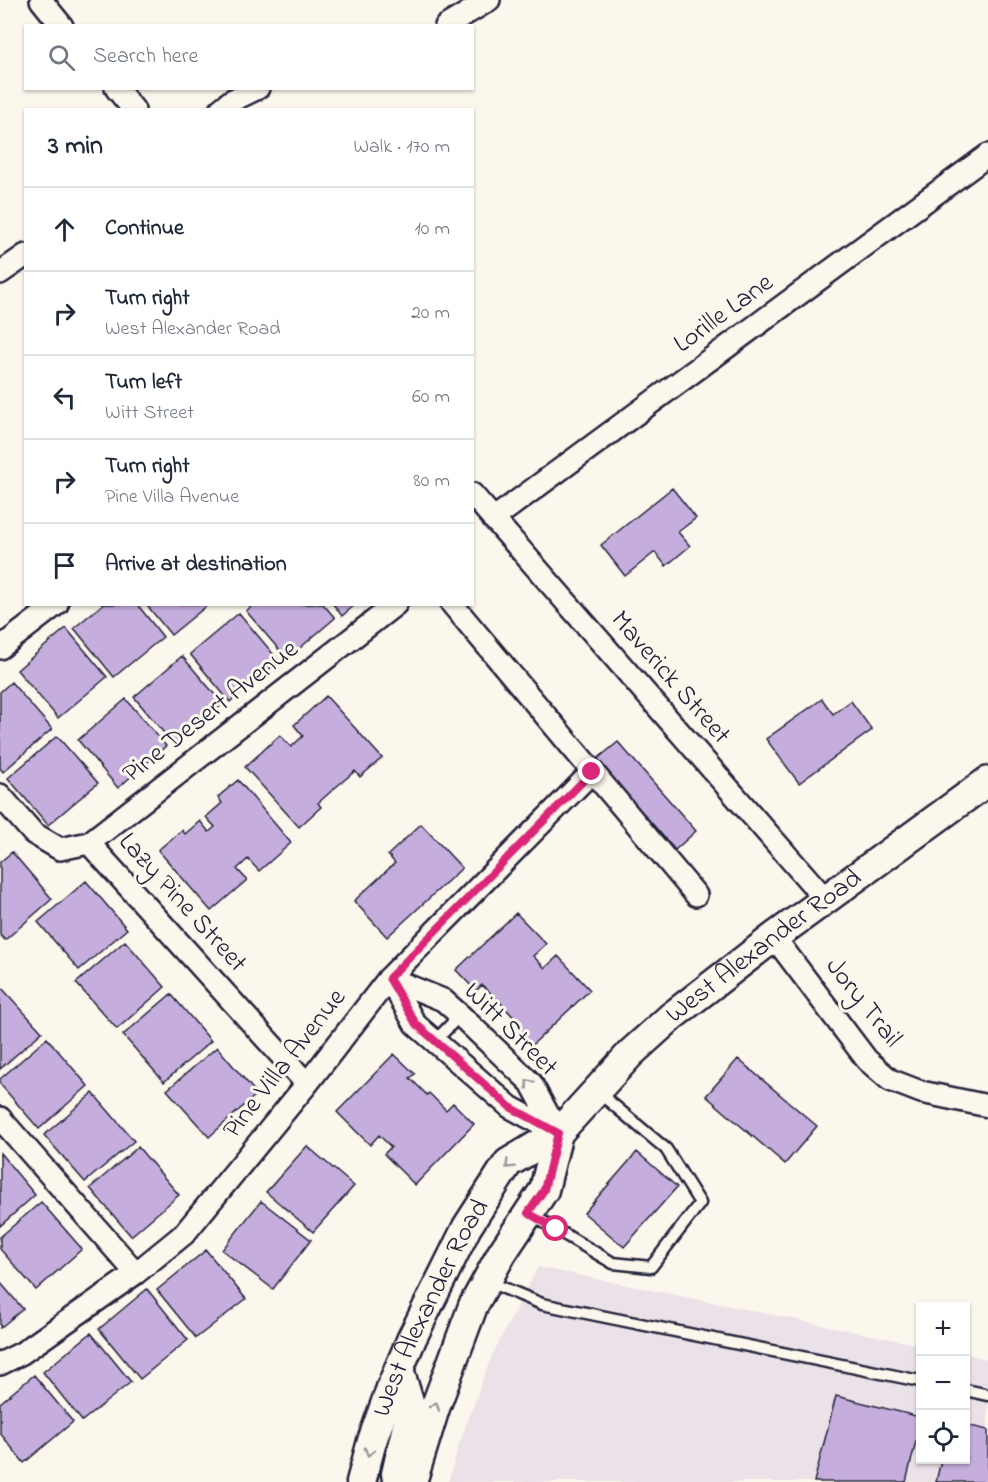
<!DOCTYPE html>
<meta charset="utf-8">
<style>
body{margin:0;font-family:"Indie Flower",sans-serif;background:#f2f2f3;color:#1f2937}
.controls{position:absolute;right:18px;bottom:18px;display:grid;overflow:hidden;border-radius:0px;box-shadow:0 2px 4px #0004}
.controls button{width:54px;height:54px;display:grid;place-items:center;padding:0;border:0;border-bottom:2px solid #e0e1e3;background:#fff;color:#1f2937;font:30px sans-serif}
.stop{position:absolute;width:18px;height:18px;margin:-14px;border:4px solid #db2777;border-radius:50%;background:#fff}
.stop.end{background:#db2777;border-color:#fff;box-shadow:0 2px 6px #0008}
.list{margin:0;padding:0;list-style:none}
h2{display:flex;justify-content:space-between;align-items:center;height:78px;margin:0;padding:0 24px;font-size:26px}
h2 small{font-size:20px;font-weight:400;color:#747a83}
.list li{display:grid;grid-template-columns:39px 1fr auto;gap:18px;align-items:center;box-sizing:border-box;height:84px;padding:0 24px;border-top:2px solid #e0e1e3}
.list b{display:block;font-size:22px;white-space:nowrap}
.list p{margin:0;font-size:20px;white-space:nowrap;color:#747a83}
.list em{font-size:20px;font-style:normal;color:#747a83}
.icon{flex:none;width:33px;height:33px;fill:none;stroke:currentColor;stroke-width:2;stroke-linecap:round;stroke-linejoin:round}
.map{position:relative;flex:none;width:988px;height:1482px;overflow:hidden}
.search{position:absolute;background:#fff;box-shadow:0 2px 4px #0004;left:24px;top:24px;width:450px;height:66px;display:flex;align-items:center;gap:15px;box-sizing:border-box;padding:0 21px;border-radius:0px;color:#747a83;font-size:22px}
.panel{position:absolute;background:#fff;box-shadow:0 2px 4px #0004;left:24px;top:108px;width:450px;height:498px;border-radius:0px}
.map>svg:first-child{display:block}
</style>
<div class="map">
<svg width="988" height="1482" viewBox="0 0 988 1482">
<rect width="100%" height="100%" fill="#fbf7ec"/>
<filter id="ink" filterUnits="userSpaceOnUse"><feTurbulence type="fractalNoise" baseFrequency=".0167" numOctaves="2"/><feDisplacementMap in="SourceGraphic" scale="12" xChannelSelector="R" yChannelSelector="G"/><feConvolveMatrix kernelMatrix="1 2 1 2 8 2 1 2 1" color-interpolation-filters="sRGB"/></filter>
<g filter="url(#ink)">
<!-- built -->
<path fill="#ebe1e8" d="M538,1267L920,1345V1460H966V1354L988,1359V1482H448L459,1444L492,1355Z"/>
<!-- building -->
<path fill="#c5aedd" stroke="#22223b" stroke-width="1.5" d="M672,488L696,518L678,532L690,546L666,566L655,552L625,576L601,545Z
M103,604H137L163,637L114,677L74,628Z
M146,604H209L171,635Z
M254,604H323L335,618L287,659L246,611Z
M333,604H356L342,616Z
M239,613L279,661L230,702L190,654Z
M66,628L107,677L58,718L17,670Z
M182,656L223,704L174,745L134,697Z
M11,682L52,729L3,772L0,768V692Z
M326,696L382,758L360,777L355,771L336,787L318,803L321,807L299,827L245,767L280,735L291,747L303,736L294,725Z
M126,699L166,746L118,788L78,740Z
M822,699L833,714L851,701L872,730L799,783L766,739Z
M57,736L98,783L48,825L8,778Z
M618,742L696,831L675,850L596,760Z
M238,780L291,843L259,871L248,859L237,869L247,880L211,911L158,850L182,830L185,834L200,821L209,832L215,827L206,817L222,803L218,797Z
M421,824L462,868L387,937L354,901L395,863L388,855Z
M12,852L52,899L5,940L0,935V862Z
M86,881L127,929L79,970L38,922Z
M516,913L546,944L533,956L545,968L558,956L590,990L531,1046L511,1025L516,1020L500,1002L482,985L476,991L456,970Z
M125,941L165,987L117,1029L76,983Z
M0,986L42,1032L0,1069Z
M171,994L211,1041L164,1082L123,1035Z
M47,1038L88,1086L39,1129L0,1084V1079Z
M217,1047L257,1094L209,1137L167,1090Z
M394,1054L415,1074L410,1078L427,1095L429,1093L446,1110L453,1103L474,1124L415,1185L384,1154L391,1147L379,1135L370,1145L337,1112Z
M738,1059L817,1126L785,1164L706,1096Z
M93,1093L134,1141L85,1182L44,1135Z
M307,1146L354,1186L313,1232L266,1192Z
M138,1147L179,1195L131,1236L90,1188Z
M637,1152L677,1187L624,1247L584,1213Z
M0,1153L35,1195L0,1226Z
M261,1201L311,1240L273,1289L222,1250Z
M41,1202L82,1249L36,1290L0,1249V1237Z
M206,1250L246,1299L196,1338L157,1290Z
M0,1282L23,1309L0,1328Z
M147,1289L188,1340L140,1379L99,1329Z
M91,1333L131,1382L82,1421L43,1372Z
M34,1375L73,1422L24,1463L0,1433V1403Z
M836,1396L920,1417V1425L906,1482H814Z
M966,1425L988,1430V1482H936L941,1460H966Z"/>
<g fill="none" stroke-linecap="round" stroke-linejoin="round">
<defs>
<path id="service" d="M436,1040L460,1015
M530,1214L613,1263L651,1267L700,1203L666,1149L598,1092
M487,1281L542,1304L920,1381
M966,1390L988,1395"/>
<path id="minor" d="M41,0L62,26
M446,26L489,0
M116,88L134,110
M220,110L231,101L258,88
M0,273L26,255
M472,494L825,899
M493,519L988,155
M452,604L696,895
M0,648L57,604
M0,795L33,833L60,849L89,843L307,1084
M89,843L396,604
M774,937L867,1060L890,1080L921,1092L988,1106
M389,978L443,1000L460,1015L531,1083L558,1133
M389,978L415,1024L510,1107L558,1133
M0,1118L136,1273
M0,1364L22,1353L136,1273L184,1234L307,1084L389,978L592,772"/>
<g id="secondary">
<path d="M396,1474L411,1409L399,1369"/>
<path id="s1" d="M361,1482L372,1441L391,1388L412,1338L467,1227L508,1163L558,1133L631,1053L672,1016L774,937L988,781"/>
<path d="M412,1482L435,1408L473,1306L502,1253L544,1190L558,1133"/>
</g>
</defs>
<!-- service casing -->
<use href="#service" stroke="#22223b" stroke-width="15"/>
<!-- minor casing -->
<use href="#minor" stroke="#22223b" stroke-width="26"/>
<!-- secondary casing -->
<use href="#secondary" stroke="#22223b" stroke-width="33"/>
<!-- service -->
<use href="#service" stroke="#fbf7ec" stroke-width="10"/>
<!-- minor -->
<use href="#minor" stroke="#fbf7ec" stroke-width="21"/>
<!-- secondary -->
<use href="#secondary" stroke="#fbf7ec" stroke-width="28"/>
</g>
<!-- one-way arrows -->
<defs><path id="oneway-chevron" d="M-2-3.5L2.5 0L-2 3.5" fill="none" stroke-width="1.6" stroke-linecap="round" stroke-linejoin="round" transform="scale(1.5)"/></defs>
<g stroke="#99979c">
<use href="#oneway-chevron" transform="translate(529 1083) rotate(-129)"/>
<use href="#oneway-chevron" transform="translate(509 1165) rotate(135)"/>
<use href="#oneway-chevron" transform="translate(435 1406) rotate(-71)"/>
<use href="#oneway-chevron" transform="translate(369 1452) rotate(105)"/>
</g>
</g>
<g fill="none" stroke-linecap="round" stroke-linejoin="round" filter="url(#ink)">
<!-- route -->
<path stroke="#db2777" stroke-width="8" d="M556,1229L528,1213L544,1190L558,1133L510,1107L416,1024L389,978L592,772"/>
</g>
<g text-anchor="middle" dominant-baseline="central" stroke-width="6" stroke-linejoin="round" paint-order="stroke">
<!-- street labels -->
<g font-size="27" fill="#22223b" stroke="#fbf7ec">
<text transform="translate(724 314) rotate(-36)">Lorille Lane</text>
<text transform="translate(670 678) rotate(49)">Maverick Street</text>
<text transform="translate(211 712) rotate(-38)">Pine Desert Avenue</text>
<text transform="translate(182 903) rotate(48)">Lazy Pine Street</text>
<text stroke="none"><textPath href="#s1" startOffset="690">West Alexander Road</textPath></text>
<text transform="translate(863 1003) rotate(52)">Jory Trail</text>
<text transform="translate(510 1030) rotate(45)">Witt Street</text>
<text transform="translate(285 1064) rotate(-52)">Pine Villa Avenue</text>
<text stroke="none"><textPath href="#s1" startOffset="188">West Alexander Road</textPath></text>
</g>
</g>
</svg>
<div class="controls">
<button>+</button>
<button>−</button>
<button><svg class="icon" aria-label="locate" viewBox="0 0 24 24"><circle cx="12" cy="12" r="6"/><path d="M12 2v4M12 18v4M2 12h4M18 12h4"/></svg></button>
</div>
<div class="stop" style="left:556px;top:1229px"></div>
<div class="stop end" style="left:592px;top:772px"></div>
<div class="search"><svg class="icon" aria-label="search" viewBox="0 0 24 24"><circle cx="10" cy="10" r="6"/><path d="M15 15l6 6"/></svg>Search here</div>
<section class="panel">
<h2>3 min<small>Walk · 170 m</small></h2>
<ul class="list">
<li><svg class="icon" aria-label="ahead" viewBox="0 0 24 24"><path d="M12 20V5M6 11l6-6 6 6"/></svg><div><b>Continue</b></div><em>10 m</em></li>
<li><svg class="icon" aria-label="right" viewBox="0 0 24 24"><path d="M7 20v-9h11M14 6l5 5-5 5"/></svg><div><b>Turn right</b><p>West Alexander Road</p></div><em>20 m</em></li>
<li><svg class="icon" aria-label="left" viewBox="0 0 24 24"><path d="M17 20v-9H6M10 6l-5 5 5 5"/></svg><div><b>Turn left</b><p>Witt Street</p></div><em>60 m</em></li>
<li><svg class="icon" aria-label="right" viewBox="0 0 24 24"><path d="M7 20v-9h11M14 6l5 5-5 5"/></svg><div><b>Turn right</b><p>Pine Villa Avenue</p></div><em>80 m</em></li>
<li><svg class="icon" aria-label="arrive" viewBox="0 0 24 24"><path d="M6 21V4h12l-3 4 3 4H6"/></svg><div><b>Arrive at destination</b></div></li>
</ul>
</section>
</div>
